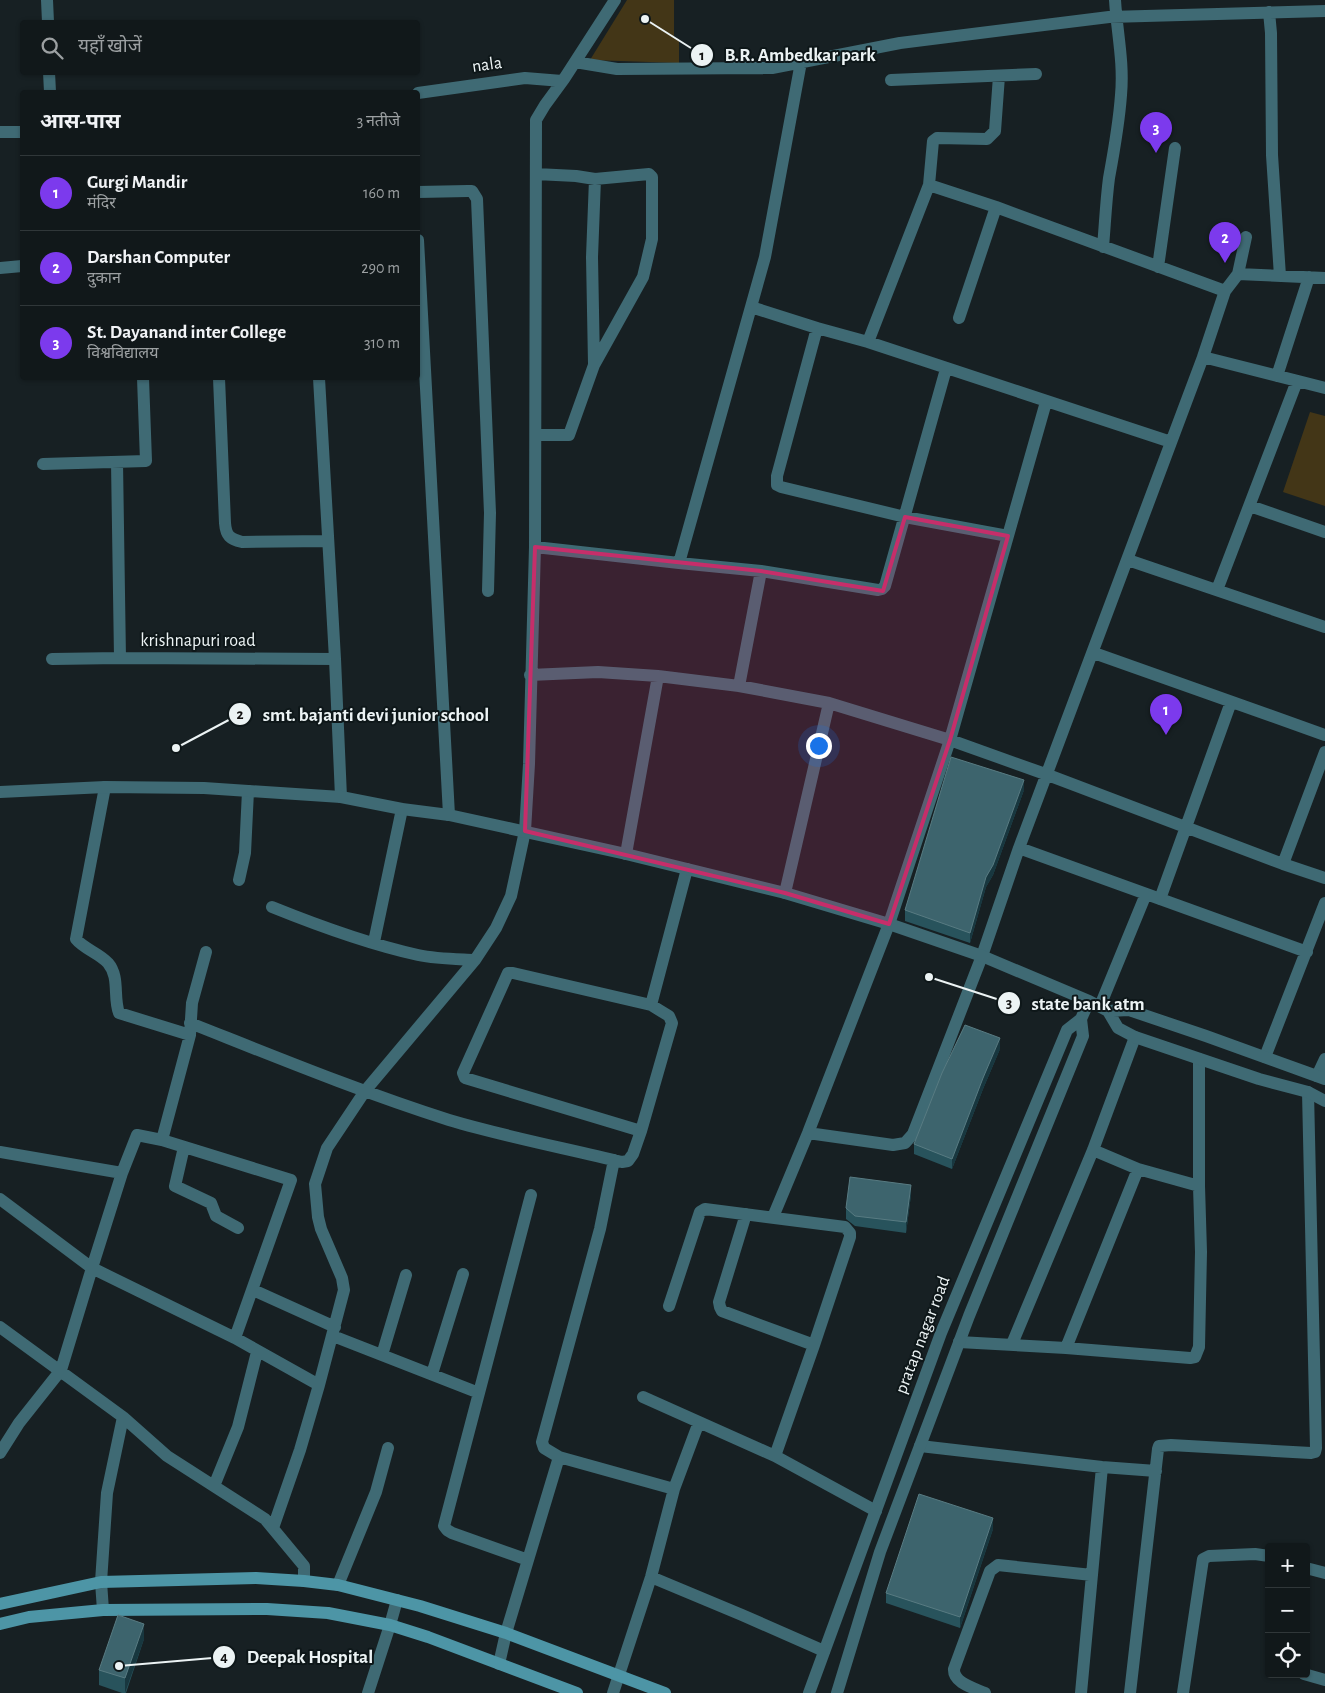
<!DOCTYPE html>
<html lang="hi">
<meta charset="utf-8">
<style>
body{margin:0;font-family:"Alegreya Sans","Noto Sans Devanagari",sans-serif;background:#1a2123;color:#f1f3f6}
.controls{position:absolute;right:15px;bottom:15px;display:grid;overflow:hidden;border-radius:5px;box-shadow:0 1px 4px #0004}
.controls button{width:45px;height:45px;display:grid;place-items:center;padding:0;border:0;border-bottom:1px solid #303739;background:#11181a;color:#f1f3f6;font:25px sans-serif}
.you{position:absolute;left:818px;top:745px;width:18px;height:18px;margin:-12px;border:4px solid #fff;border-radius:50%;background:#1a73e8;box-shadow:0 0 0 8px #1a73e833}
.badge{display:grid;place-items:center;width:32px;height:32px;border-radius:50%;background:#7c3aed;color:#fff;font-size:16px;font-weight:700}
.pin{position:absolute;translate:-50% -41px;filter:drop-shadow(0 1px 2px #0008)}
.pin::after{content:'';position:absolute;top:26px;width:18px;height:15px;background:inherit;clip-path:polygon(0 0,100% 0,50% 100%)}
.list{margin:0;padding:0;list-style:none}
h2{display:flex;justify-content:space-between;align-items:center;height:65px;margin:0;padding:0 20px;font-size:21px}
h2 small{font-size:16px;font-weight:400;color:#9ca0a2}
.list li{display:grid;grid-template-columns:32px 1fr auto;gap:15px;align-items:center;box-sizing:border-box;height:75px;padding:0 20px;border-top:1px solid #303739}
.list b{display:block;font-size:19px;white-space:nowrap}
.list p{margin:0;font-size:16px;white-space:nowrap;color:#9ca0a2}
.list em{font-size:16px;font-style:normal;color:#9ca0a2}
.icon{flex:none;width:28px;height:28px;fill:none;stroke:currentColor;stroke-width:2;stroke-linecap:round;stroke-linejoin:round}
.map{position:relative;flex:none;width:1325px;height:1693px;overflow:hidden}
.search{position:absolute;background:#11181a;box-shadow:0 1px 4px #0004;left:20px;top:20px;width:400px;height:55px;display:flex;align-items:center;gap:12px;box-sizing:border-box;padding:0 18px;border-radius:5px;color:#9ca0a2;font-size:19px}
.panel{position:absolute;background:#11181a;box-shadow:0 1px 4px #0004;left:20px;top:90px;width:400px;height:290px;border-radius:5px}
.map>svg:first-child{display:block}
</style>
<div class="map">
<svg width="1325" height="1693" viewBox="0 0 1325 1693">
<rect width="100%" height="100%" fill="#172023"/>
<!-- green -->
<path fill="#433617" d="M627,0H674V38L679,39V63L590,60Z
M1310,412L1325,416V506L1283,492Z"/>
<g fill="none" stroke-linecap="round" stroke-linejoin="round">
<!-- minor -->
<path stroke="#3f6a74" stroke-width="12" d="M47,0L48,22
M1269,12L1271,33L1272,155L1280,276
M575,62L617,69L772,68L900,43L1109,17L1325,11
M49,72L50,92
M999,76L995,131L987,139L937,138L933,141L929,185L868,342L1171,442
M891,80L1036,74
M418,93L525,78L562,81
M0,132H22
M536,174L576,176L595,179L649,174L652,177V239L643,277L594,365L569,435H536
M929,185L996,207L1225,291
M418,192L468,191H472L477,199L490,513L488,591
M418,240L449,815
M1103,247C1105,224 1106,201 1109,178C1114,151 1119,123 1121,95C1124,62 1117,33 1115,0
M1158,267L1175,148
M0,268L22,266
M1238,274L1325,278
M751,307L817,328
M959,318L996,207
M868,342L817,328L777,476V485L781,487L905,517L1008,536
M1203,357L1225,291L1238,274L1246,237
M594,364L592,257L595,179
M1277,376L1309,277
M219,378L225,523C226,536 230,539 242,542L328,541
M319,378L335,659
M1046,402L950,740L1048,775L1283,864L1325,752
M117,462L120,658L335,659L341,797
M43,464L146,461L143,378
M1250,506L1325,532
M535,547L679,563L765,257L801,62
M1128,560L1325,627
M679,563L761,571L878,590L882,589L885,586L946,369
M761,571L739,686L829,703L950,740L889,924L808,1133L773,1217
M1217,590L1297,381
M1094,653L1325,735
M52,659L120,658
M530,675L598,672L658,676L739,686
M105,787L76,939C84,949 99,953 108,963C120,977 113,997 119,1013L190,1035
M1019,848L1307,952
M626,854L658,676
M1283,864L1325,878
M239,880L245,853L248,791
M785,893L829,703
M1160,899L1231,702
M272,907C319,926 368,944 418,955C437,959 456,959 475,960
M374,942L402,809
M651,1005L687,869
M1100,1006L1146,894
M190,1023C276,1057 361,1092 449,1120C506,1137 565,1148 622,1162L628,1161L633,1154L641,1131L672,1023L669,1016L651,1005L513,973H508L463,1073L465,1078L641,1131
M1265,1057L1325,903
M1317,1076L1325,1059
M808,1133L893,1145L905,1143L913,1134L982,956L1019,848L1203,357L1325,388
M162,1140L190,1035L192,1003L206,952
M184,1147L175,1186L211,1203L216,1216L238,1228
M1093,1150L1138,1169L1199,1186
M0,1152L122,1173
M0,1199L92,1268L61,1370L19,1423L0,1453
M746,1214L719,1302L720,1307L722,1311L814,1345
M253,1290L335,1327
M669,1306L700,1212L705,1209L845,1227L850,1233V1237L814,1345L775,1456L876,1511
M0,1327L123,1417L167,1456L265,1519L304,1566V1581
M333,1336L479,1393
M235,1338L291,1180L162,1140L137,1135L122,1173L92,1268L235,1338L319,1385
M959,1342L1066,1348L1190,1358L1195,1357L1199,1347L1201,1252L1199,1186V1059
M1012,1344L1093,1150L1135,1037
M1066,1348L1138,1169
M382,1355L406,1275
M432,1374L463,1274
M643,1397L775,1456
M920,1446L1102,1467L1156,1471
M559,1457L544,1448L542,1442L600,1229L614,1160
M214,1486L238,1427L257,1352
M674,1489L699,1422
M273,1528L300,1450L319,1385L344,1290L342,1278L321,1229L318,1217L315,1184L327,1148L365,1091L475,960L496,928L511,896L525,831L529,764L535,547L536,120L545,105L564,79L615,0
M528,1560L452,1533L447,1530L444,1526L531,1195
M1306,1568L1325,1573
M651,1577L742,1615L824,1651
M338,1585L376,1492L388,1448
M103,1610L101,1582L107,1493L123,1417
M499,1664L506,1633L559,1457L674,1489L651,1577L613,1693
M1304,1674L1325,1680
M368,1693L390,1625L397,1600
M985,1693C974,1688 953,1683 954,1669L990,1571L998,1565L1092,1575
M1081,1693L1102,1467
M1130,1693L1158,1449L1159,1446L1171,1445L1311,1453L1315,1452L1316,1448L1308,1092
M1183,1693L1203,1559L1209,1556L1255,1554L1269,1556"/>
<!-- tertiary -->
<path stroke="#3f6a74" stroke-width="12" d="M0,792L105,787L204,788L341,797L402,809L449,815L626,854L785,893L889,924L982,956L1089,1001L1108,1011
M1108,1011L1118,1028L1135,1037L1259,1079L1308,1092L1325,1101
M1108,1011L1129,1010L1206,1036L1325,1079
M809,1693L941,1333L1067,1030L1081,1019L1089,1001
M837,1693L880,1552L969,1316L1083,1036L1081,1019"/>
<!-- secondary -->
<path stroke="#4d95a6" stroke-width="12" d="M0,1604L101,1582L256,1578L304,1581L338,1585L420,1606L506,1633L665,1693
M0,1624L29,1617L103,1610L267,1609L328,1613L390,1625L428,1637L577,1693"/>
</g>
<!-- wall -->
<path fill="#28535c" d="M1024,790L993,875L986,887L970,943L905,921V910Z
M1000,1049L983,1089L952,1169L914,1154V1144Z
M911,1195L906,1233L855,1226L846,1219V1208Z
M993,1529L960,1628L886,1603V1593Z
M144,1639L126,1693H122L99,1685V1670Z"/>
<!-- shaded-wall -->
<path fill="#18373f" d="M1024,780V790L993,875L986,887L970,943V933L986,877Z
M1000,1038V1049L983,1089L952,1169V1159L983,1078Z
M911,1185V1195L906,1233V1222Z
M993,1518V1529L960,1628V1617Z
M144,1624V1639L125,1693V1678Z"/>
<!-- building -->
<path fill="#3d646d" stroke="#587b82" d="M951,757L1024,780L993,865L986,877L970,933L905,910Z
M965,1025L1000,1038L983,1078L952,1159L914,1144L942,1073Z
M850,1177L911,1185L906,1222L855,1216L846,1208Z
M919,1494L993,1518L960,1617L886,1593Z
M118,1615L144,1624L125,1678L99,1670Z"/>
<!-- marked area -->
<path fill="#c62e6a" fill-opacity="0.2" stroke="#c62e6a" stroke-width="4" stroke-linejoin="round" d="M905,517L1008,536L950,740L889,924L785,893L525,831L535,547L761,571L883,591Z"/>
<g text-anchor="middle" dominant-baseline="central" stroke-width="4" stroke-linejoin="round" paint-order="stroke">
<!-- street labels -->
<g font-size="18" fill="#ecf3f4" stroke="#0e1719">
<text transform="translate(487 65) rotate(-8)">nala</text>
<text x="198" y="641">krishnapuri road</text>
<text transform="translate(923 1335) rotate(-69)">pratap nagar road</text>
</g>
</g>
<!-- callouts -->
<path fill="none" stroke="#ecf3f4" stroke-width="2" d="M645 19L702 55M176 748L240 714M929 977L1009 1003M119 1666L224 1657"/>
<g fill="#ecf3f4" stroke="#0e1719" stroke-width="2">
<circle cx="645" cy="19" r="5"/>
<circle cx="176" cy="748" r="5"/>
<circle cx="929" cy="977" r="5"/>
<circle cx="119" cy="1666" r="5"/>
<circle cx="702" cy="55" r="12"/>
<circle cx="240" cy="714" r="12"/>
<circle cx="1009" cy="1003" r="12"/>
<circle cx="224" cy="1657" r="12"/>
</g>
<g font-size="15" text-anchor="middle" font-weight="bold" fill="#111">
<text x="702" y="60">1</text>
<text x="240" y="719">2</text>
<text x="1009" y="1008">3</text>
<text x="224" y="1662">4</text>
</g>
<g font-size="19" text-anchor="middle" font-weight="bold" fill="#ecf3f4" stroke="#0e1719" stroke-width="4" stroke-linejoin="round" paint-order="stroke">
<text x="800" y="61">B.R. Ambedkar park</text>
<text x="376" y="721">smt. bajanti devi junior school</text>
<text x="1088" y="1010">state bank atm</text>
<text x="310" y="1663">Deepak Hospital</text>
</g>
</svg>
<div class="controls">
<button>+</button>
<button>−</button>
<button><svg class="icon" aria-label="locate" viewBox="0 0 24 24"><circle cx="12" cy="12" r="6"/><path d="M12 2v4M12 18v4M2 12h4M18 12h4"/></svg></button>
</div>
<div class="you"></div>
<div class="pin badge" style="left:1166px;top:735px">1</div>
<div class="pin badge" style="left:1225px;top:263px">2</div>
<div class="pin badge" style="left:1156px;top:153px">3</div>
<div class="search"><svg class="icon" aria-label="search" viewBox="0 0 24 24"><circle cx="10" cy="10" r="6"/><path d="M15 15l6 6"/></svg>यहाँ खोजें</div>
<section class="panel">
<h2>आस-पास<small>3 नतीजे</small></h2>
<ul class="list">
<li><span class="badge">1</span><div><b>Gurgi Mandir</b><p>मंदिर</p></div><em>160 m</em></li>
<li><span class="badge">2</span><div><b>Darshan Computer</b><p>दुकान</p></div><em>290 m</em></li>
<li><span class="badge">3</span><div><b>St. Dayanand inter College</b><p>विश्वविद्यालय</p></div><em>310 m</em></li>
</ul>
</section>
</div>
